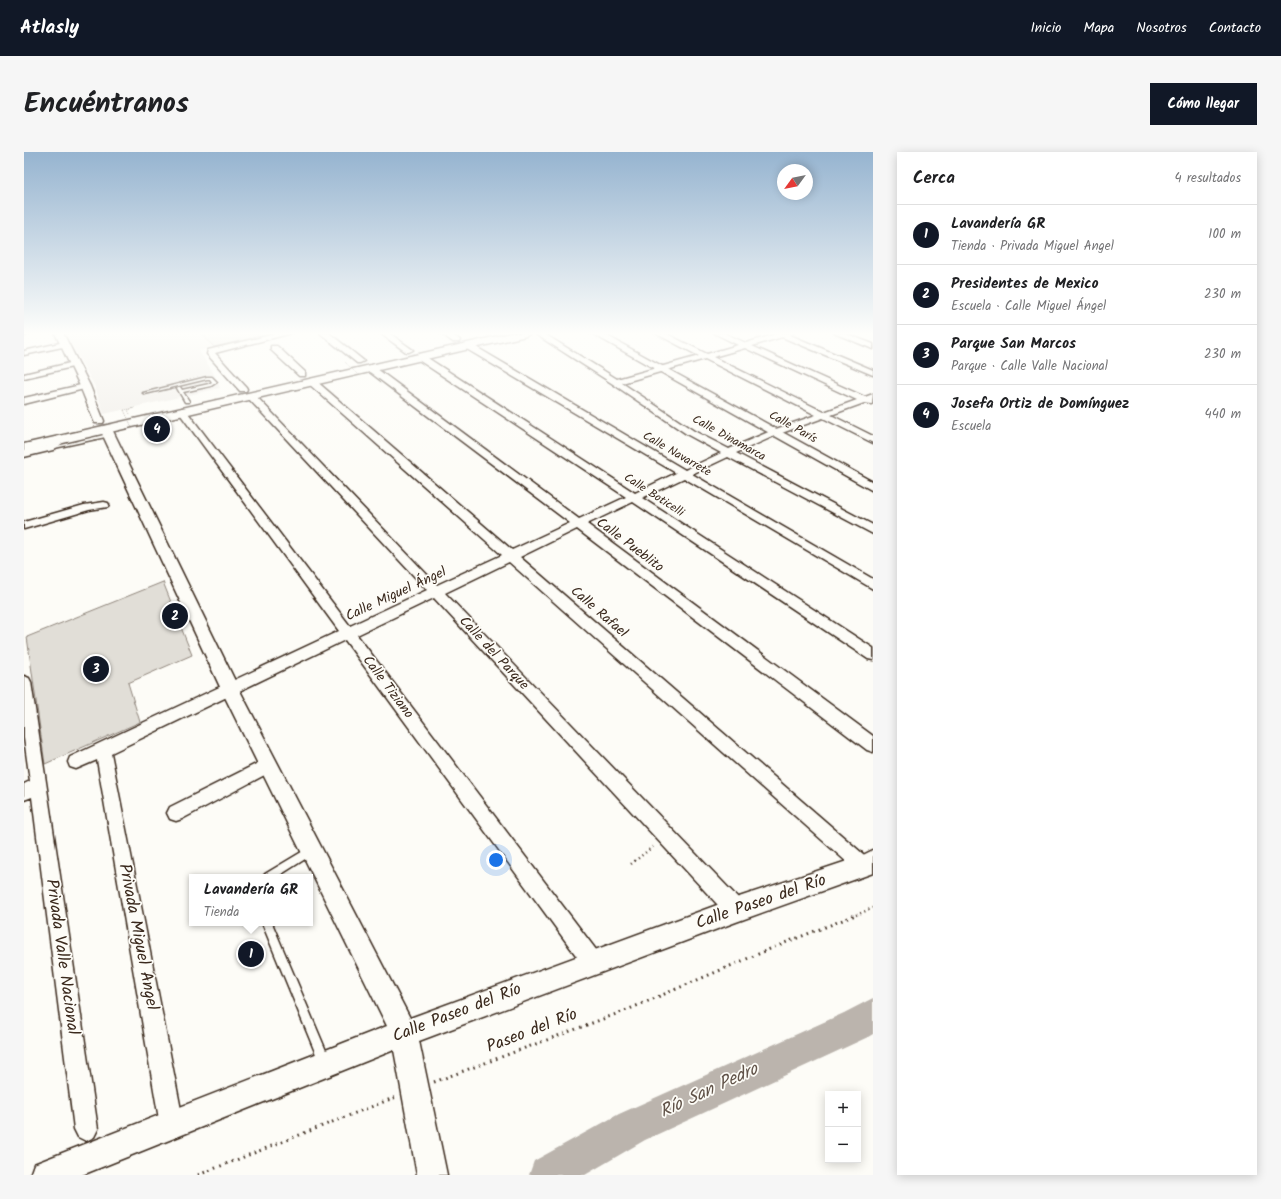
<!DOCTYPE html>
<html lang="es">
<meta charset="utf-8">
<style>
body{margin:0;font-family:Kalam,sans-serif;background:#f6f6f6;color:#202124}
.controls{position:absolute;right:12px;bottom:12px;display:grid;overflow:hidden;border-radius:0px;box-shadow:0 2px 10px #0003}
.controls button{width:36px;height:36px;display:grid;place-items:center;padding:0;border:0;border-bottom:1px solid #e0e0e0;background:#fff;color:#202124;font:20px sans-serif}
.compass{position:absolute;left:753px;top:12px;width:36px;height:36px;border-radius:50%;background:#fff;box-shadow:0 2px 10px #0003;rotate:237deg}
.you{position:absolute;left:472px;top:708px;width:14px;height:14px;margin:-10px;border:3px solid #fff;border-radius:50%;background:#1a73e8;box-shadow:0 0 0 6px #1a73e833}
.badge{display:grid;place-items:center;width:26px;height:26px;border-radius:50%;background:#111827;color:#fff;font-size:13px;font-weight:700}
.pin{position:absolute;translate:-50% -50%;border:2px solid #fff;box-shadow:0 1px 4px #0006}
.popup{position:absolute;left:165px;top:722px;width:124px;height:52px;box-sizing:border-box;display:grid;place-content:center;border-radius:0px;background:#fff;filter:drop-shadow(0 1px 3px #0005);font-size:13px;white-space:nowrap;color:#757577}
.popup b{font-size:15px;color:#202124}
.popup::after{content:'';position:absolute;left:50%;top:100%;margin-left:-8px;border:8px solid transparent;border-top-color:#fff}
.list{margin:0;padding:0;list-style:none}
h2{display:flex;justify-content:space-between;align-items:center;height:52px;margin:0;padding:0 16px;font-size:17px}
h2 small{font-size:13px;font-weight:400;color:#757577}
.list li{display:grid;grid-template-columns:26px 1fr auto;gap:12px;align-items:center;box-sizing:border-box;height:60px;padding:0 16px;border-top:1px solid #e0e0e0}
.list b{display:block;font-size:15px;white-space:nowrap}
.list p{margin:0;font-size:13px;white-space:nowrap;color:#757577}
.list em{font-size:13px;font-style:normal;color:#757577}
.map{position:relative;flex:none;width:849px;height:1023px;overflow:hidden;border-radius:0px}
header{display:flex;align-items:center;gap:24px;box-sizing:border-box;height:56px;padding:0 20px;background:#111827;color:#fff}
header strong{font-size:19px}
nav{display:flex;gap:22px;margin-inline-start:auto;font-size:14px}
.intro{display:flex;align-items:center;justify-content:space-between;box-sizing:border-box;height:96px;padding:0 24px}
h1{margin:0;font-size:28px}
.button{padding:10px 18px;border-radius:0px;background:#111827;color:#fff;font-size:14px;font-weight:700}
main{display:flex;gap:24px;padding:0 24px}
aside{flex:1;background:#fff;border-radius:0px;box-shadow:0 2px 10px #0003}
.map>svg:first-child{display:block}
</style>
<header>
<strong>Atlasly</strong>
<nav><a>Inicio</a><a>Mapa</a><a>Nosotros</a><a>Contacto</a></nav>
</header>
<div class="intro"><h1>Encuéntranos</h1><a class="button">Cómo llegar</a></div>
<main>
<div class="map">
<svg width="849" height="1023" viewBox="0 0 849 1023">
<rect width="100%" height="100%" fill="#fdfcf7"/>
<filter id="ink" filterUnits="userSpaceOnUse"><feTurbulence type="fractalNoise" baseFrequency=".025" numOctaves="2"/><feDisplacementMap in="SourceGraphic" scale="8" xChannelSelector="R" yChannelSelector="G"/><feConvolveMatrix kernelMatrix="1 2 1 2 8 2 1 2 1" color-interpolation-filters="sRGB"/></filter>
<g filter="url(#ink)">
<!-- built -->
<path fill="#efece7" d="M41,181H177L190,195L175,199L190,222L196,236L80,262L71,235Z"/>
<!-- green -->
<path fill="#e1ded7" stroke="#8e847a" d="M177,181H249L190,195Z
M139,430L168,503L104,531L116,570L21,612L3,485Z"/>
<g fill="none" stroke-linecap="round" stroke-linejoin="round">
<!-- river -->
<path fill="#bbb4ad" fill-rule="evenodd" d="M849,846V882L844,885L621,988L561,1023H505L510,1009L595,962L820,861Z"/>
<defs>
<path id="service" d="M183,225H188L193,230L187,234L159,240L165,249V250H161L153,236L154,235H156L158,238L185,232L188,230L186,227H183L121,242L119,241Z
M84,282L86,283V284L26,297L24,296Z
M286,695L289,696L290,699L289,702L253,725H239L241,722Z
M238,771H248L306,908L304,912L300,914L296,912Z"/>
<path id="minor" d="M0,181H7L0,184Z
M255,181H268L191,201L222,235L223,237L222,239H216L183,202L184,198Z
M296,181H305L340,209L336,211H333Z
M356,181H365L389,198L385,200H382Z
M417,181H426L436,188L435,190H429Z
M510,181H519L593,227L675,204L631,181H641L683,202L714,193L690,181H700L722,191L752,182L751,181H769L766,183L849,218V223L758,185L728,194L841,245L849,242L848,252L840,251L807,263L849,284V291L799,266L755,282L712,301L849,373V382L704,305L668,322L849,427V437L660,326L618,346L849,496V508L844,507L609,350L563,372L849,584V600L843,598L553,377L496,405L846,708L849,714L846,720L840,723L834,720L485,410L421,441L719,751L722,758L719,765L712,768L705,765L410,446L333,483L576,803L579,810L576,817L569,820L562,817L321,488L87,601L160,973L156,981L148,985L140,981L136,973L73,608L52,617L46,615L44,610L46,605L315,479L154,259L158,256L161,257L326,474L403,438L224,246L223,244L224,242H230L413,433L478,403L285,232V228H291L488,398L546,371L343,218V214H349L555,367L602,345L393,207V203H399L611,341L652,321L441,196V192H447L661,318L697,301L664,283L589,232ZM721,196L833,248L800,260L689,205ZM681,207L792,263L749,278L705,297L670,279L598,231Z
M810,181H820L849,192V197Z
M40,190H43V194L0,203V199Z
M247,194H253L281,220V224H275L247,198Z
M50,210H53V214L0,226V222Z
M61,232H64L65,234L64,236L0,252V246Z
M39,284L44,287L29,298L0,305V299L23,294Z
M80,350L84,351L85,353L84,355L65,358L0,377V370L60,353Z
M0,524L5,526L7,530L74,977L70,985L62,989L54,985L50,977L8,645L0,648V632L6,629L0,586Z
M244,606L250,608L252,613L250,618L158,667L152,669L146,667L143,661L146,655Z"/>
<path id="tertiary" d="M31,181H39L66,234L80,269L79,271H71L70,269L56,234Z
M567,181H578L849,330V339Z
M82,274L88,277L214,535L386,866L712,746L835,705L849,698V721L712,770L395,889L423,1023H393L370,898L58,1023H6L10,1012L363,874L197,537L76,277Z"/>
<path id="primary" d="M487,181H508L502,184L0,300V292Z"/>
</defs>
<!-- service casing -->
<use href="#service" stroke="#3b2a1e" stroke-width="3"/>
<!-- minor casing -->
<use href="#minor" stroke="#3b2a1e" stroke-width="3"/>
<!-- tertiary casing -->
<use href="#tertiary" stroke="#3b2a1e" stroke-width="3"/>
<!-- primary casing -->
<use href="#primary" stroke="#3b2a1e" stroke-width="3"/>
<!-- path-far2 -->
<path stroke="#3b2a1e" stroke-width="1" stroke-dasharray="0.5 1.5" stroke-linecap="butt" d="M100,258L111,256L104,258L106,262"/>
<!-- path-far1 -->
<path stroke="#3b2a1e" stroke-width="2.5" stroke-dasharray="1 3.5" stroke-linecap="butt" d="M607,712L631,693
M832,763L849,756"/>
<!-- path -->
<path stroke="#3b2a1e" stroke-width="3" stroke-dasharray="1.5 4.5" stroke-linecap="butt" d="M410,930L603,858L753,794L834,762
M174,1023L372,945"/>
<!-- service -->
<use href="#service" fill="#fdfcf7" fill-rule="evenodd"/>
<!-- minor -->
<use href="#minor" fill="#fdfcf7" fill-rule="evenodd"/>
<!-- tertiary -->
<use href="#tertiary" fill="#fdfcf7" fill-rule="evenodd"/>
<!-- primary -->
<use href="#primary" fill="#fdfcf7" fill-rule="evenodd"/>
<!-- path-bridge -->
<path stroke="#3b2a1e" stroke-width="1" stroke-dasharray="0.5 1.5" stroke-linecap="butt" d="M321,210L333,222
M100,258L108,275"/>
</g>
</g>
<!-- sky -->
<linearGradient id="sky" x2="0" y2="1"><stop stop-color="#96b4d0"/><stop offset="0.56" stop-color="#fefefb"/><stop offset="1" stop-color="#fefefb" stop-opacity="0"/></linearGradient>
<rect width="849" height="324" fill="url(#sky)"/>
<g text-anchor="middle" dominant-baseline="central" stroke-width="3.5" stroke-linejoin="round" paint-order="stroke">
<!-- far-street labels -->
<g font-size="12" fill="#3b2a1e" stroke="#fdfcf7">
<text transform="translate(769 275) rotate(29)">Calle París</text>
<text transform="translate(705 286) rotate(29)">Calle Dinamarca</text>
<text transform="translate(653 302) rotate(30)">Calle Navarrete</text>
<text transform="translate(630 343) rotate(33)">Calle Boticelli</text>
</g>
<!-- street labels -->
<g font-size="14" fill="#3b2a1e" stroke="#fdfcf7">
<text transform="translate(606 393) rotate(37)">Calle Pueblito</text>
<text transform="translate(372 442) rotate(-25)">Calle Miguel Ángel</text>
<text transform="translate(575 460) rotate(41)">Calle Rafael</text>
<text transform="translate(470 501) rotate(47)">Calle del Parque</text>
<text transform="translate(364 535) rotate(53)">Calle Tiziano</text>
</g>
<!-- near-street labels -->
<g font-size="17" fill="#3b2a1e" stroke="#fdfcf7">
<text transform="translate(737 750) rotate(-19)">Calle Paseo del Río</text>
<text transform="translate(114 785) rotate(79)">Privada Miguel Angel</text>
<text transform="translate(38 805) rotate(82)">Privada Valle Nacional</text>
<text transform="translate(433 861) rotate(-21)">Calle Paseo del Río</text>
<text transform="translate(508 879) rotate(-21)">Paseo del Río</text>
</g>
<!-- near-water labels -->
<g font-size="18" font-style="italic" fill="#615349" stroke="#fdfcf7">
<text transform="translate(685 939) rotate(-25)">Río San Pedro</text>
</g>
</g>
</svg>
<div class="controls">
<button>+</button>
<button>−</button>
</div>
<svg class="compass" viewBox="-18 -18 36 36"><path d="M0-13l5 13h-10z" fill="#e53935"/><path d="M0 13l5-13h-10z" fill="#757577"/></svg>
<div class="you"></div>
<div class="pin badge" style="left:227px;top:802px">1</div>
<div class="popup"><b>Lavandería GR</b>Tienda</div>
<div class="pin badge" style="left:151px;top:464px">2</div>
<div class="pin badge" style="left:72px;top:517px">3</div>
<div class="pin badge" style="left:133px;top:277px">4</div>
</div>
<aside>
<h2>Cerca<small>4 resultados</small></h2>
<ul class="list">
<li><span class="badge">1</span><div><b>Lavandería GR</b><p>Tienda · Privada Miguel Angel</p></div><em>100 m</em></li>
<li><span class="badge">2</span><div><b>Presidentes de Mexico</b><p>Escuela · Calle Miguel Ángel</p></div><em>230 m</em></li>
<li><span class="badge">3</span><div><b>Parque San Marcos</b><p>Parque · Calle Valle Nacional</p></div><em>230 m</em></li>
<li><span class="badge">4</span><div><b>Josefa Ortiz de Domínguez</b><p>Escuela</p></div><em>440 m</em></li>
</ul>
</aside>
</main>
